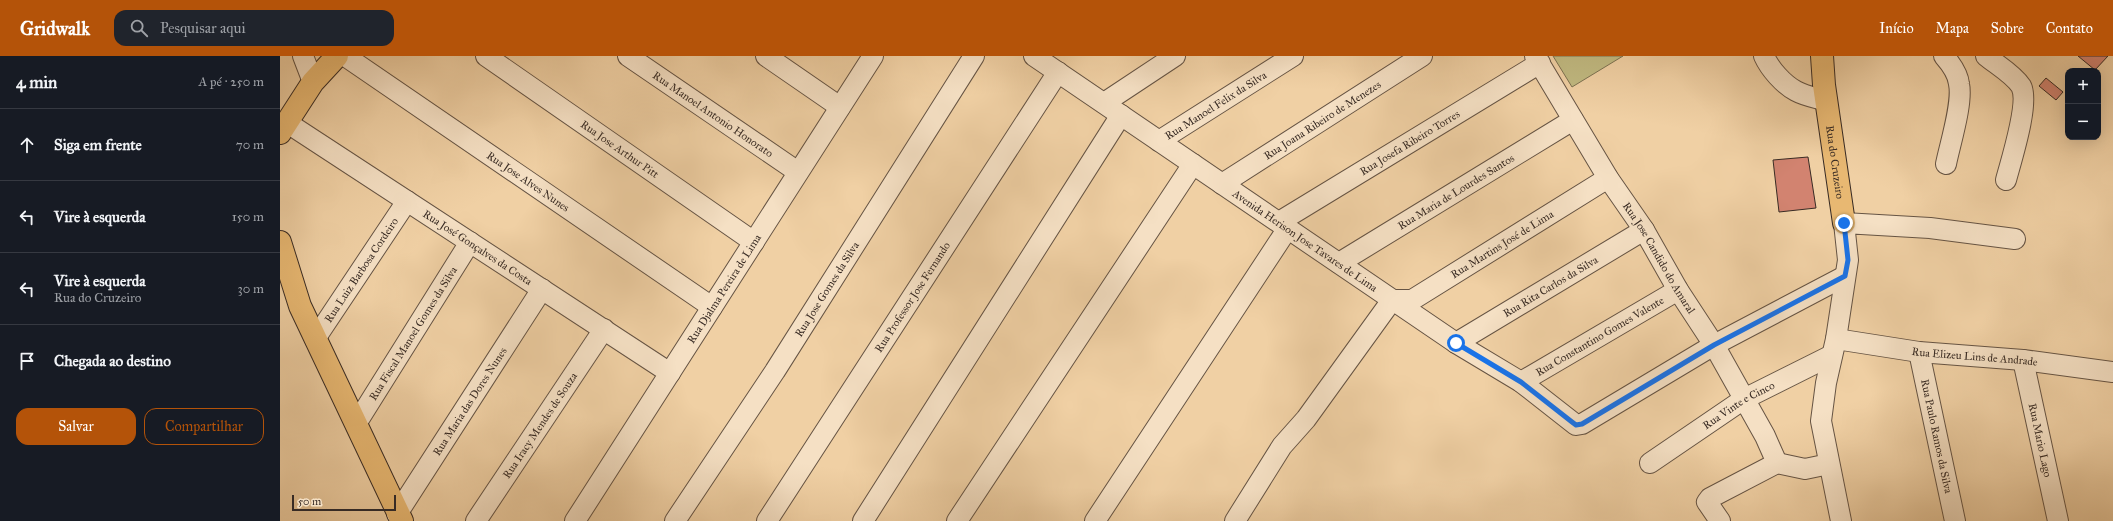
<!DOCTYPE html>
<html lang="pt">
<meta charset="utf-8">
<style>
body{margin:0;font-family:"IM FELL Great Primer",serif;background:#20242c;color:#f1f3f6}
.controls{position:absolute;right:12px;top:12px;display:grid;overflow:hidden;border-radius:8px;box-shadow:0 4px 16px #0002}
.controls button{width:36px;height:36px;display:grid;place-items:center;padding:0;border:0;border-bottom:1px solid #363941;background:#171b24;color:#f1f3f6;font:20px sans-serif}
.scale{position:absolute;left:12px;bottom:10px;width:104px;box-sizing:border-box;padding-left:4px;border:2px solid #382b24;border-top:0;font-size:11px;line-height:14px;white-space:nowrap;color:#382b24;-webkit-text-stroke:3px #f5e0c4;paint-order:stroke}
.stop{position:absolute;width:12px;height:12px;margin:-9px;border:3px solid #1a73e8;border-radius:50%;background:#fff}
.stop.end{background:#1a73e8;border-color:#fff;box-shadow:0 1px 4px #0008}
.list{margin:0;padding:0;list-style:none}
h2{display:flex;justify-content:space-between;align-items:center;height:52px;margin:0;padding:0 16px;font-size:17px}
h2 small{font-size:13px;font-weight:400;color:#9ea1a6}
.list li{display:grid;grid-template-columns:26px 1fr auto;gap:12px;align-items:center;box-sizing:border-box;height:72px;padding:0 16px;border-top:1px solid #363941}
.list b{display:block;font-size:15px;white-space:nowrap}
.list p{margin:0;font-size:13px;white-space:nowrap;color:#9ea1a6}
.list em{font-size:13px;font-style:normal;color:#9ea1a6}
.actions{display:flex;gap:8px;padding:12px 16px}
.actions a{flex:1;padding:9px 0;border:1px solid #b45309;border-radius:12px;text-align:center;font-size:14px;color:#b45309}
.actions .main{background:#b45309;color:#fff}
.icon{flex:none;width:22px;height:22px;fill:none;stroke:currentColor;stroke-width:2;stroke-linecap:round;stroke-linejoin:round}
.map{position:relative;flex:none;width:1833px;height:465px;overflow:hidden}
header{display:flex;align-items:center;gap:24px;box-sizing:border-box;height:56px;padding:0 20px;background:#b45309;color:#fff}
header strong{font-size:19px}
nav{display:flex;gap:22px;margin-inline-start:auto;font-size:14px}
.search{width:280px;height:36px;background:#20242c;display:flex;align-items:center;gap:10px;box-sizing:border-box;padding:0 14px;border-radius:12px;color:#9ea1a6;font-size:15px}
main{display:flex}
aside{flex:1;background:#171b24}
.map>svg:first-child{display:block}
</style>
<header>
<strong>Gridwalk</strong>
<div class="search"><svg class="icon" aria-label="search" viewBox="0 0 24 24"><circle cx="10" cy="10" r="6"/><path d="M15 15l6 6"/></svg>Pesquisar aqui</div>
<nav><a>Início</a><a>Mapa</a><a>Sobre</a><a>Contato</a></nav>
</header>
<main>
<aside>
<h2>4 min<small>A pé · 250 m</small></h2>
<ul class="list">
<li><svg class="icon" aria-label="ahead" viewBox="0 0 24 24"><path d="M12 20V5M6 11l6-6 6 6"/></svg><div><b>Siga em frente</b></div><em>70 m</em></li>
<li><svg class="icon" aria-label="left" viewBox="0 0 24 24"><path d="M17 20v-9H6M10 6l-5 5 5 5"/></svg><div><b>Vire à esquerda</b></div><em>150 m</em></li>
<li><svg class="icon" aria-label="left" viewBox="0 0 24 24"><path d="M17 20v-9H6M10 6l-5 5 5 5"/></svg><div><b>Vire à esquerda</b><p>Rua do Cruzeiro</p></div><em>30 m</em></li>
<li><svg class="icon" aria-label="arrive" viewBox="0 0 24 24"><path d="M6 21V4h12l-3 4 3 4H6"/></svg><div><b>Chegada ao destino</b></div></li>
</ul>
<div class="actions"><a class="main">Salvar</a><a>Compartilhar</a></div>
</aside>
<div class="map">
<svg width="1833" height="465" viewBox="0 0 1833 465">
<rect width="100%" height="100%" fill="#f0d0a4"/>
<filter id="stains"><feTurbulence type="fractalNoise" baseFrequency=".005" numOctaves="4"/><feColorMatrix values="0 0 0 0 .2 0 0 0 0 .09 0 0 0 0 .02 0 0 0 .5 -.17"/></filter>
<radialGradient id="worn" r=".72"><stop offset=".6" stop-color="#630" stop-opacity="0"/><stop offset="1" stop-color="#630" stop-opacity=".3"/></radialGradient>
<!-- green -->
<path fill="#c0b981" stroke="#7c7252" d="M1273,0H1343L1292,31Z"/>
<!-- building -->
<path fill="#d28370" stroke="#382b24" d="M1798,0H1828L1815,14Z
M1766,22L1783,36L1776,44L1759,30Z
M1528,101L1536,152L1499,156L1493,104Z"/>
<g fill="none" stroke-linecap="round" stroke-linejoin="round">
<defs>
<g id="minor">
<path d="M23,0L33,26"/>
<path id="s1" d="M65,0L432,251"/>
<path id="s2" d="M206,0L474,186"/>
<path id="s3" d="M348,0L518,116"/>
<path d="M486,0L560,51"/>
<path id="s4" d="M754,0L1176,287L1241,326L1296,369L1302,368L1434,289L1565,220"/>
<path id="s5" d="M1255,0L1328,122L1364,174L1398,234L1434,289L1485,380L1497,407"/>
<path d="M1484,0C1490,13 1503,28 1516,35C1525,40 1537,42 1547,45"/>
<path d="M1664,0C1671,8 1678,18 1679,28C1683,47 1670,88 1666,108"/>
<path d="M1706,0C1717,9 1733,18 1741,30C1750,46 1731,105 1726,124"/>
<path d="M824,47L895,0"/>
<path id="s6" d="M6,66L390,317"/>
<path id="s7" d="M879,85L1013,0"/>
<path id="s8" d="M942,128L1142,0"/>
<path id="s9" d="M999,166L1260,7"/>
<path id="s10" d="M1059,207L1293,64"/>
<path id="s11" d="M1112,244H1132L1328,122"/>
<path id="s12" d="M35,283L127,145"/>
<path id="s13" d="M1556,283L1639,296L1743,304L1833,316"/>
<path id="s14" d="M1176,287L1364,174"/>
<path id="s15" d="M1639,296L1675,465"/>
<path id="s16" d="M1743,304L1778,465"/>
<path id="s17" d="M1241,326L1398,234"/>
<path id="s18" d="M76,368L190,186"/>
<path id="s19" d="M1370,407L1464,343L1552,299"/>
<path d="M1497,407L1525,413L1549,408"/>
<path id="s20" d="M117,458L262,233"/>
<path id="s21" d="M196,465L324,273"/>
<path id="s22" d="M295,465L593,0"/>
<path id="s23" d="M395,465L495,315L694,0"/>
<path id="s24" d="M487,465L778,16"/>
<path d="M583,465L841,59"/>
<path d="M677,465L913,108"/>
<path d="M815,465L1008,172"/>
<path d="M955,465L1002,390L1026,363L1112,244"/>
<path d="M1440,465L1427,446L1430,442L1497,407"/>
<path d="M1561,465L1541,365L1546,327L1556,283L1568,204L1564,167L1650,172L1735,183"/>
</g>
<g id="major">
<path id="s25" d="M1542,0L1544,29L1564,167"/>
<path d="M0,77L33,26L57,0"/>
<path d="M0,186L20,250L122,465"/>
</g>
</defs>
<!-- minor casing -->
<use href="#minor" stroke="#665444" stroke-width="22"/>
<!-- major casing -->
<use href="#major" stroke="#382b24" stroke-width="24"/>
<!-- minor -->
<use href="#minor" stroke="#f5e0c4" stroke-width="20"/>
<!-- major -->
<use href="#major" stroke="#e8b872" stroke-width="22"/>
</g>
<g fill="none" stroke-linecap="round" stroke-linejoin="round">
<!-- route -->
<path stroke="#1a73e8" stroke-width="5" d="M1176,287L1241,326L1292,366L1296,369L1302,368L1434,289L1565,220L1568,204L1564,167"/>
</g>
<g text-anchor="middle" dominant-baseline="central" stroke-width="3" stroke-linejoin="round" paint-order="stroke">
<!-- street labels -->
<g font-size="11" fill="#382b24" stroke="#f5e0c4">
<text stroke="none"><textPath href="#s7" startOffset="67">Rua Manoel Felix da Silva</textPath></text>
<text stroke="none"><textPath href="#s3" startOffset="103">Rua Manoel Antonio Honorato</textPath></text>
<text stroke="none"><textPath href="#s8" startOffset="119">Rua Joana Ribeiro de Menezes</textPath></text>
<text stroke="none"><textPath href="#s9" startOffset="153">Rua Josefa Ribeiro Torres</textPath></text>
<text stroke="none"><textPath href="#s2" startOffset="163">Rua Jose Arthur Pitt</textPath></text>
<text stroke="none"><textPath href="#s25" startOffset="107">Rua do Cruzeiro</textPath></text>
<text stroke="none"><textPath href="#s1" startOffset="222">Rua Jose Alves Nunes</textPath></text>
<text stroke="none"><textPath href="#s10" startOffset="137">Rua Maria de Lourdes Santos</textPath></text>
<text stroke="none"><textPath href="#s4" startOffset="328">Avenida Herison Jose Tavares de Lima</textPath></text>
<text stroke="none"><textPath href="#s11" startOffset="126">Rua Martins José de Lima</textPath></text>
<text stroke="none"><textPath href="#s6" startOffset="229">Rua José Gonçalves da Costa</textPath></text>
<text stroke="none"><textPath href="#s5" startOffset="237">Rua Jose Candido do Amaral</textPath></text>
<text stroke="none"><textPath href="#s12" startOffset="83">Rua Luiz Barbosa Cordeiro</textPath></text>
<text stroke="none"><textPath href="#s14" startOffset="110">Rua Rita Carlos da Silva</textPath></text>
<text stroke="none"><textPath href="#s22" startOffset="276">Rua Djalma Pereira de Lima</textPath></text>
<text stroke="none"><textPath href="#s23" startOffset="277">Rua Jose Gomes da Silva</textPath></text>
<text stroke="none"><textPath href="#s24" startOffset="267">Rua Professor Jose Fernando</textPath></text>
<text stroke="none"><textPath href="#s18" startOffset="107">Rua Fiscal Manoel Gomes da Silva</textPath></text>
<text stroke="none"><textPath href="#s17" startOffset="91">Rua Constantino Gomes Valente</textPath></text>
<text stroke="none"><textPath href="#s13" startOffset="140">Rua Elizeu Lins de Andrade</textPath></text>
<text stroke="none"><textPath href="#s20" startOffset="134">Rua Maria das Dores Nunes</textPath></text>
<text stroke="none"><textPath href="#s19" startOffset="106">Rua Vinte e Cinco</textPath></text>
<text stroke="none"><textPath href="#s21" startOffset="115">Rua Iracy Mendes de Souza</textPath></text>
<text stroke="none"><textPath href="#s15" startOffset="86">Rua Paulo Ramos da Silva</textPath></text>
<text stroke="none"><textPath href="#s16" startOffset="82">Rua Mario Lago</textPath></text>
</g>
</g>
<rect width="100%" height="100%" filter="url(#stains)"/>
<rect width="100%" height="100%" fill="url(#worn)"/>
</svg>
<div class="controls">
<button>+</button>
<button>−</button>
</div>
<div class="scale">50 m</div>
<div class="stop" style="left:1176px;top:287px"></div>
<div class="stop end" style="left:1564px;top:167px"></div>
</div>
</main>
